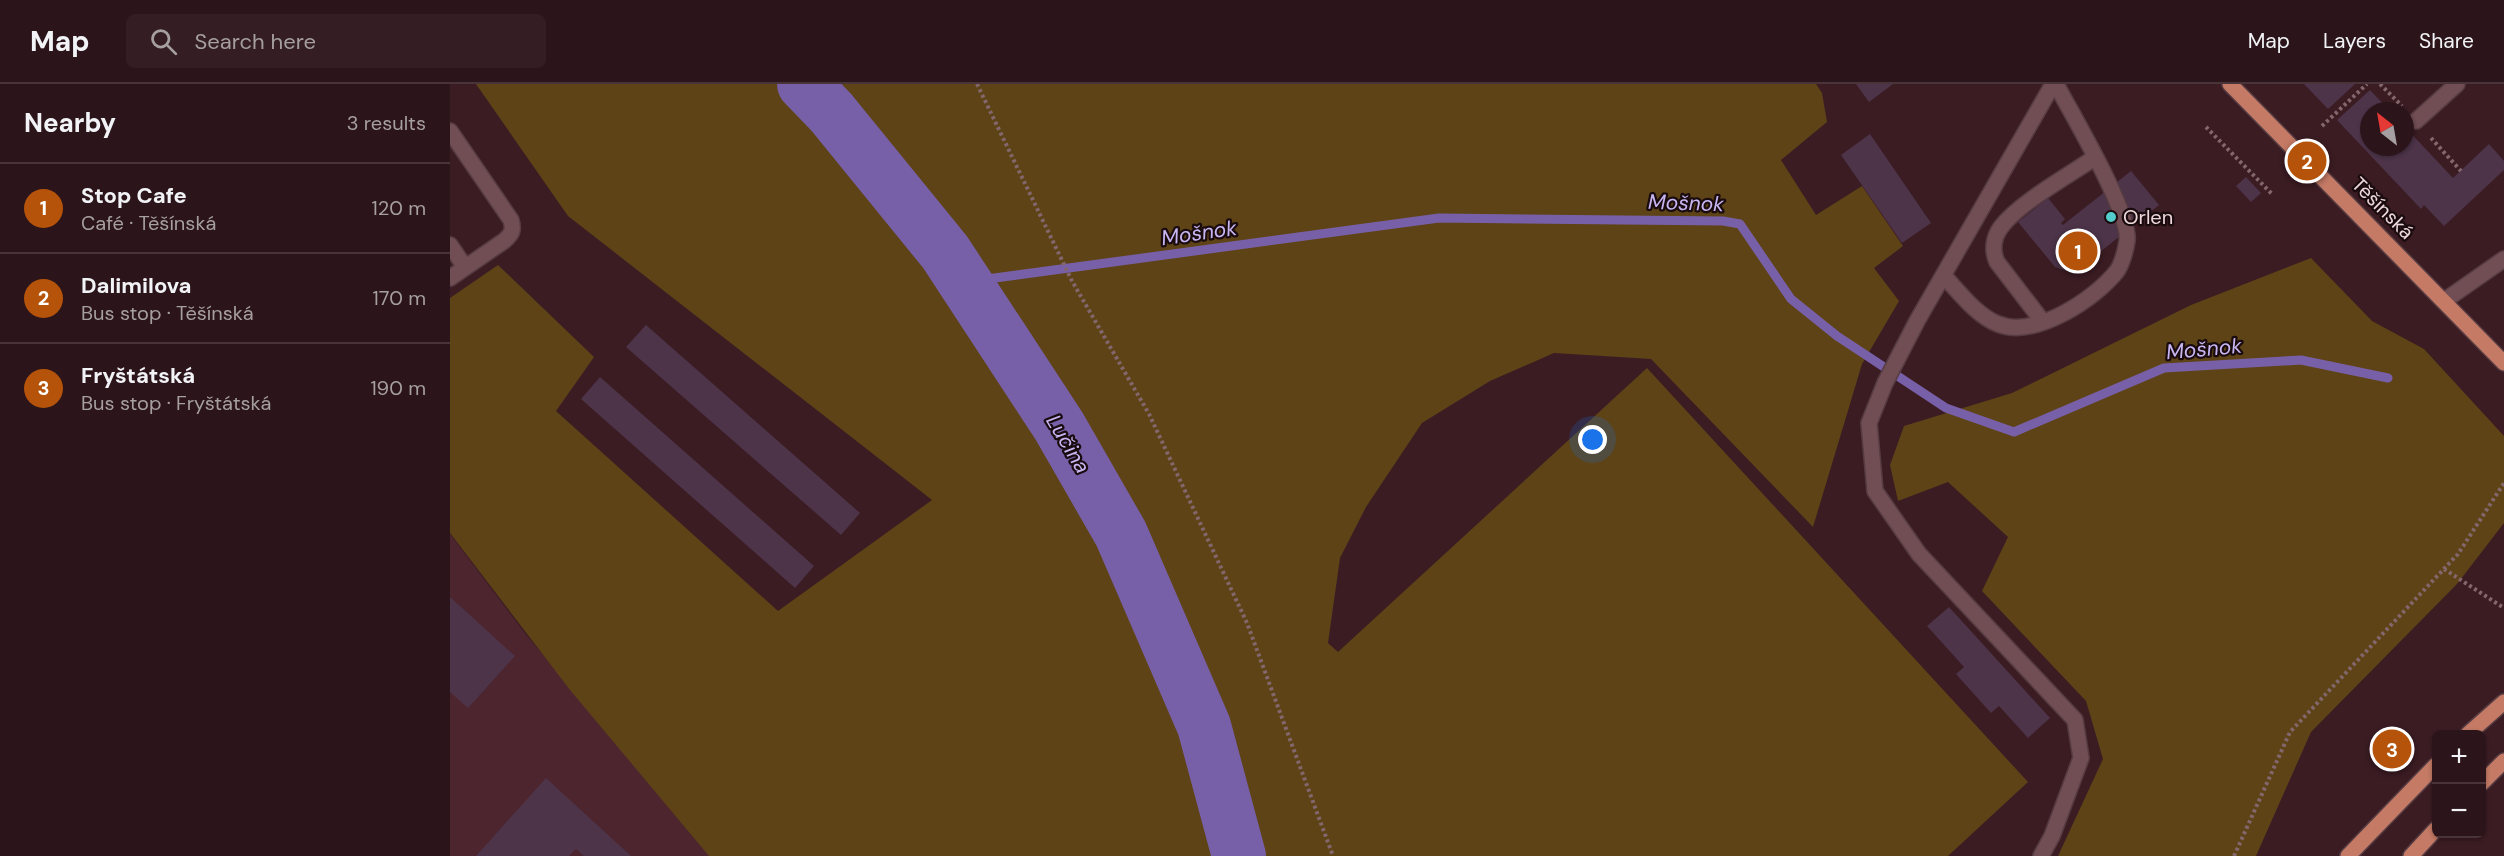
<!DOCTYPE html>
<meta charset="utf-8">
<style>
body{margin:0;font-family:"DM Sans",sans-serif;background:#341e23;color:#f1f3f6}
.controls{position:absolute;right:18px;bottom:18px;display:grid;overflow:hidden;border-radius:9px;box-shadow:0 2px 4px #0004}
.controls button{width:54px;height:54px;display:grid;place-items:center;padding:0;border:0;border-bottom:2px solid #483439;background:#2c151a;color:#f1f3f6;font:30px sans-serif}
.compass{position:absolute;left:1910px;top:18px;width:54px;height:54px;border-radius:50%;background:#2c151a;box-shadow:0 2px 4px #0004;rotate:329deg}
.you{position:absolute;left:1143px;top:356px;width:21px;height:21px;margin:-15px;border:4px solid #fff;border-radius:50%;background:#1a73e8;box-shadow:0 0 0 9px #1a73e833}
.badge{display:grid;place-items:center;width:39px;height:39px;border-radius:50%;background:#b45309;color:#fff;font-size:20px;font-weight:700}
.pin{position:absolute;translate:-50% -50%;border:3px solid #fff;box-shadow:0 2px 6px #0006}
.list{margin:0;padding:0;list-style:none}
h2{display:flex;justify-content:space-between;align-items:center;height:78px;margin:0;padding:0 24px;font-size:26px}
h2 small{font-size:20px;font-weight:400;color:#a69fa2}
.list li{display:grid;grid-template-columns:39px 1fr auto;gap:18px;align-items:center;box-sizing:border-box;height:90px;padding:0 24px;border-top:2px solid #483439}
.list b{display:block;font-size:22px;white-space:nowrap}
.list p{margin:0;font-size:20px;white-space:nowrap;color:#a69fa2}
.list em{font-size:20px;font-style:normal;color:#a69fa2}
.icon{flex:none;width:33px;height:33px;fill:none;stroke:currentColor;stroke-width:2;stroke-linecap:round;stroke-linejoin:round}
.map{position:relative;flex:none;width:2054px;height:772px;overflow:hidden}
header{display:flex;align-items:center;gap:36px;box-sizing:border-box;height:84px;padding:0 30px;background:#2c151a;border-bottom:2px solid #483439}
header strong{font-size:28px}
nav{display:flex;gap:33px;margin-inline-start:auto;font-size:21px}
.search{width:420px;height:54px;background:#341e23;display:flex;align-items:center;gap:15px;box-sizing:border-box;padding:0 21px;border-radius:9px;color:#a69fa2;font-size:22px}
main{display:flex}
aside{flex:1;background:#2c151a}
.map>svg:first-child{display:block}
</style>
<header>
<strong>Map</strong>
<div class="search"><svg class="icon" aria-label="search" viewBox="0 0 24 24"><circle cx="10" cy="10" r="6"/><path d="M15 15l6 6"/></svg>Search here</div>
<nav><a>Map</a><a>Layers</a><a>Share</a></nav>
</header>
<main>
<aside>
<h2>Nearby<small>3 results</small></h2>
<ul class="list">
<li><span class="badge">1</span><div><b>Stop Cafe</b><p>Café · Těšínská</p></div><em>120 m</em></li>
<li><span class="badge">2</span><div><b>Dalimilova</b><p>Bus stop · Těšínská</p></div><em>170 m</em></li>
<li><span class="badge">3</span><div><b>Fryštátská</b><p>Bus stop · Fryštátská</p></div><em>190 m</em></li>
</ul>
</aside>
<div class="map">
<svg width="2054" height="772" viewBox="0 0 2054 772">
<rect width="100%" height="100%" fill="#3b1c23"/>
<!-- built -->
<path fill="#4c252e" d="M0,450L74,548L260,772H0Z"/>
<!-- green -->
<path fill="#5e4317" d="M26,0H1366L1372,9L1377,38L1331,76L1366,131L1412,102L1453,162L1424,184L1449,217L1412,280L1363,443L1201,275L1104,269L1040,297L972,339L916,423L890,474L878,559L888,568L1197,284L1578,698L1498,772H259L120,606L0,449V214L48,181L144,273L106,327L328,527L482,416L118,132Z
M1861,174L1922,237L1974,265L2054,352V439L2007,500L1861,648L1806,772H1608L1653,675L1636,617L1532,507L1558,453L1498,398L1448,417L1440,381L1454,342L1562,309L1741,221Z"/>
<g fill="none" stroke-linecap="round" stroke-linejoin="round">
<!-- stream -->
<path stroke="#7860a9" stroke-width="9" d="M515,198L989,134L1273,137L1290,140L1341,215L1387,252L1496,324L1564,348L1714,284L1851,276L1938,294"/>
<!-- river -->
<path stroke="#7860a9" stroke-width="54" d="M354,0L381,28L495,168L609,342L671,450L754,642L789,772"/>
</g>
<!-- building -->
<path fill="#4d3449" d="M1406,0H1443L1419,18Z
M1854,0H1905L1878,25Z
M1920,6L1940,27H1919V63H1955V43L2003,94L2039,60L2054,77V86L1994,142L1974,121L1971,125L1887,36Z
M1420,50L1481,139L1452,159L1391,71Z
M1681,87L1709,121L1640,176L1637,173L1630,183L1616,187L1605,183L1568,138L1598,114L1615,135L1611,139L1613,141Z
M1796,93L1811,109L1801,118L1786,102Z
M196,241L410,429L391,451L176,263Z
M150,293L364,482L345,504L131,315Z
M0,513L65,572L18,624L0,608Z
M1499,523L1600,634L1578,654L1549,622L1541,629L1506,590L1514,583L1477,542Z
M96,694L181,772H134L126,765L119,772H26Z"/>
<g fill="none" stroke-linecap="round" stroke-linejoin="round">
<defs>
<path id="minor" d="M1966,37L2007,0
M0,47L61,136C64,146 62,150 54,157L0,194
M0,161L15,183
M1494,192C1509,208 1527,232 1548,240C1585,255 1645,215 1667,187C1672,180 1676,165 1677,157C1681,129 1621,29 1606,0
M1994,217L2054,175
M1593,238L1547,178C1542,167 1543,154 1551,143C1569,119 1618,92 1644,74
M1591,772L1602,752L1631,674L1625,636L1469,470L1425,407L1419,339L1435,299L1467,237L1603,0"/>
<path id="major" d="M1780,0L2054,279
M2018,650L2054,618
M2032,699L2054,677
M1898,772L1986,681
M1961,772L1986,745"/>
</defs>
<!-- minor casing -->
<use href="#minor" stroke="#563c42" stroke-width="18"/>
<!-- major casing -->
<use href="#major" stroke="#563c42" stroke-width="18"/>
<!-- path -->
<path stroke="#83676d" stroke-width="4" stroke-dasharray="3 3" stroke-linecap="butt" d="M527,0L622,197L699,330L797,539L883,772
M1930,0L1952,22
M1872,42L1917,0
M1756,43L1822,110
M1981,54L2011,87
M1994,485L2054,524
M1784,772L1840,648L2008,470L2054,399"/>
<!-- minor -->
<use href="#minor" stroke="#714d54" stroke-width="15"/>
<!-- major -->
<use href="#major" stroke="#c47a65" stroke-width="15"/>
</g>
<!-- markers -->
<circle fill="#53cdcb" stroke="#190b0e" stroke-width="2" cx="1661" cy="133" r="6"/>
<g text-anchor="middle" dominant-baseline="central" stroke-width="4.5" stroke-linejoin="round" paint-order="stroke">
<!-- street labels -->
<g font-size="20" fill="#edd7db" stroke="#190b0e">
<text transform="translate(1933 124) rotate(45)">Těšínská</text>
</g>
<!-- poi labels -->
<g font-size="20" fill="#edd7db" stroke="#190b0e" text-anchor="start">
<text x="1673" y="133">Orlen</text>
</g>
<!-- water labels -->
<g font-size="21" font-style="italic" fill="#c8b6f3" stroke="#190b0e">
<text transform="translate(1236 119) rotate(2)">Mošnok</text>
<text transform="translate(749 149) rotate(-8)">Mošnok</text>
<text transform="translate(1754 265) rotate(-5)">Mošnok</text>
<text transform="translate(618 360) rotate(59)">Lučina</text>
</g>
</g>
</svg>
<div class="controls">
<button>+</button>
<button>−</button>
</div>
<svg class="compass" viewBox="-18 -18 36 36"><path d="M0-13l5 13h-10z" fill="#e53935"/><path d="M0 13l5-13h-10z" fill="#a69fa2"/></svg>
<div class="you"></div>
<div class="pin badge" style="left:1628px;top:167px">1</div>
<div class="pin badge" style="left:1857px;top:77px">2</div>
<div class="pin badge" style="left:1942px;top:665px">3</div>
</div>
</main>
